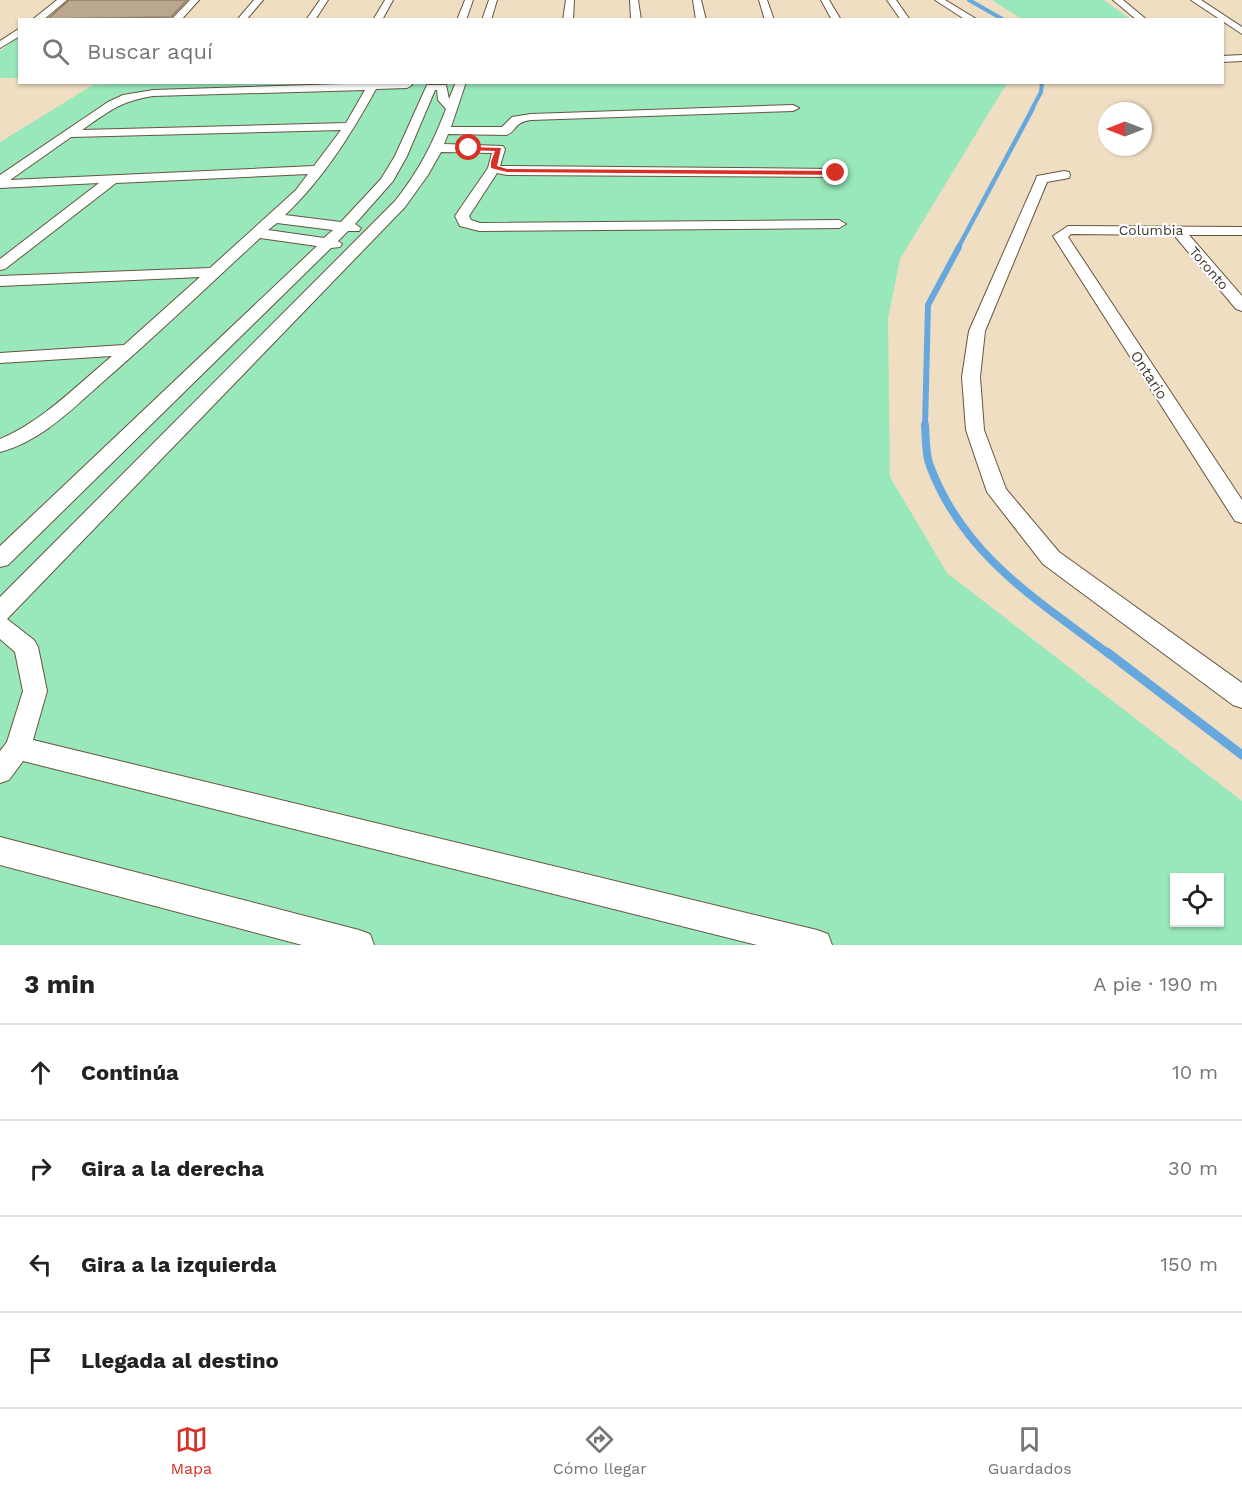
<!DOCTYPE html>
<html lang="es">
<meta charset="utf-8">
<style>
body{margin:0;font-family:"Work Sans",sans-serif;background:#f6f6f6;color:#222}
.controls{position:absolute;right:18px;bottom:18px;display:grid;overflow:hidden;border-radius:0px;box-shadow:0 2px 4px #0004}
.controls button{width:54px;height:54px;display:grid;place-items:center;padding:0;border:0;border-bottom:2px solid #e0e0e0;background:#fff;color:#222;font:30px sans-serif}
.compass{position:absolute;left:1098px;top:102px;width:54px;height:54px;border-radius:50%;background:#fff;box-shadow:0 2px 4px #0004;rotate:270deg}
.stop{position:absolute;width:18px;height:18px;margin:-14px;border:4px solid #d93025;border-radius:50%;background:#fff}
.stop.end{background:#d93025;border-color:#fff;box-shadow:0 2px 6px #0008}
.list{margin:0;padding:0;list-style:none}
h2{display:flex;justify-content:space-between;align-items:center;height:78px;margin:0;padding:0 24px;font-size:26px}
h2 small{font-size:20px;font-weight:400;color:#767676}
.list li{display:grid;grid-template-columns:39px 1fr auto;gap:18px;align-items:center;box-sizing:border-box;height:96px;padding:0 24px;border-top:2px solid #e0e0e0}
.list b{display:block;font-size:22px;white-space:nowrap}
.list em{font-size:20px;font-style:normal;color:#767676}
.icon{flex:none;width:33px;height:33px;fill:none;stroke:currentColor;stroke-width:2;stroke-linecap:round;stroke-linejoin:round}
.map{position:relative;flex:none;width:1242px;height:945px;overflow:hidden}
.search{position:absolute;background:#fff;box-shadow:0 2px 4px #0004;left:18px;right:18px;top:18px;height:66px;display:flex;align-items:center;gap:15px;box-sizing:border-box;padding:0 21px;border-radius:0px;color:#767676;font-size:22px}
.sheet{height:462px;background:#fff}
nav{display:flex;justify-content:space-around;align-items:center;box-sizing:border-box;height:84px;border-top:2px solid #e0e0e0;background:#fff;font-size:16px;color:#767676}
nav a{display:grid;justify-items:center;gap:3px}
nav .on{color:#d93025}
.map>svg:first-child{display:block}
</style>
<div class="map">
<svg width="1242" height="945" viewBox="0 0 1242 945">
<rect width="100%" height="100%" fill="#f0dec3"/>
<!-- green -->
<path fill="#99e8bc" fill-rule="evenodd" d="M992,0H1104L1130,19H1022Z
M19,36V78H0V51Z
M162,82L1007,83L900,259L888,319L890,477L947,573L1242,801V945H0V142L93,85ZM1174,878H1220V922H1174Z"/>
<g fill="none" stroke-linecap="round" stroke-linejoin="round">
<!-- stream-far4 -->
<path stroke="#66a7dd" stroke-width="4" d="M969,0L1004,20
M1032,109L1041,92L1042,82"/>
<!-- stream-far3 -->
<path stroke="#66a7dd" stroke-width="4.5" d="M958,248L1033,108"/>
<!-- stream-far2 -->
<path stroke="#66a7dd" stroke-width="6" d="M925,426L928,305L959,247"/>
<!-- stream-far1 -->
<path stroke="#66a7dd" stroke-width="8" d="M925,425C926,437 925,454 930,466C964,556 1036,599 1109,654"/>
<!-- stream -->
<path stroke="#66a7dd" stroke-width="9" d="M1107,652L1242,755"/>
</g>
<!-- building -->
<path fill="#baa78e" stroke="#917f67" stroke-width="1.5" d="M69,0H187L171,17L48,19Z"/>
<g fill="none" stroke-linecap="round" stroke-linejoin="round">
<defs>
<path id="street" d="M57,0H67L43,20H32Z
M190,0H199L181,20H171Z
M254,0H263L246,20H237Z
M320,0H328L315,20H306Z
M385,0H393L382,20H373Z
M465,0H473L466,20H457Z
M489,0H497L491,20H482Z
M566,0H574L573,20H563Z
M630,0H638L641,20H631Z
M693,0H701L706,20H696Z
M759,0H767L774,20H765Z
M821,0H829L841,20H832Z
M887,0H896L910,20H901Z
M935,0H945L978,20H966Z
M1113,0H1123L1147,20H1137Z
M1191,0H1201L1242,27V34Z
M20,28V36L0,48V41Z
M1242,55V61L1222,62V56Z
M410,82L412,85L407,88L376,89C350,136 323,179 285,215L341,222L381,179L395,156L427,85H446L449,99L456,82H466L451,127H502L512,117L531,114L793,105L799,108L793,111L531,120C513,122 517,132 506,135L448,134L444,144L503,146L505,149L500,166L836,169L842,173L836,177L507,175L497,173L469,216L471,220L480,223L839,220L846,224L839,228L479,231L460,226L455,216L488,168L492,153L441,152L428,175L405,207L7,619L34,640L38,647L47,691L33,740L817,930L828,934L832,945H757L23,761L9,780L0,783V751L7,742L23,691L15,652L0,639V597L395,201C419,171 432,145 446,109L438,100L437,90H435L407,156L393,181L355,224L361,228L359,231H348L338,241L342,244L340,247L331,248L8,565L0,567V546L317,246L260,238C209,285 158,334 105,380C73,408 42,441 0,452V439C43,421 77,385 112,356L0,363V353L124,345L200,277L0,286V276L210,268L296,190L308,174L116,183L5,269L0,270V259L99,183L0,188V175L108,102L123,95L153,90ZM365,90L346,123L82,130C108,112 120,101 153,96ZM341,130L314,166L10,180L71,137ZM277,223L333,230L324,238L268,230Z
M1064,171L1069,172L1070,175L1069,178L1047,182L985,331L980,377L984,430L1006,489L1059,552L1242,683V708L1233,705L1043,564L987,492L966,430L962,377L969,331L1036,179L1037,176Z
M1068,226L1242,227V235H1189L1242,296V311L1236,309L1174,235L1071,234L1068,237L1242,500V523L1235,521L1053,236Z
M0,837L359,930L370,934L374,945H302L0,865Z"/>
</defs>
<!-- street casing -->
<use href="#street" stroke="#65563f" stroke-width="2"/>
<!-- street -->
<use href="#street" fill="#fff" fill-rule="evenodd"/>
</g>
<!-- route -->
<path fill="#d93025" d="M469,147L501,148L497,166L507,169L836,171L839,173L836,175L507,172L491,168V162L495,151L467,150Z"/>
<g text-anchor="middle" dominant-baseline="central" stroke-width="4.5" stroke-linejoin="round" paint-order="stroke">
<!-- far-street labels -->
<g font-size="14" fill="#413a2f" stroke="#fff">
<text x="1151" y="230">Columbia</text>
<text transform="translate(1209 268) rotate(49)">Toronto</text>
</g>
<!-- street labels -->
<g font-size="15" fill="#413a2f" stroke="#fff">
<text transform="translate(1149 375) rotate(57)">Ontario</text>
</g>
</g>
</svg>
<div class="controls">
<button><svg class="icon" aria-label="locate" viewBox="0 0 24 24"><circle cx="12" cy="12" r="6"/><path d="M12 2v4M12 18v4M2 12h4M18 12h4"/></svg></button>
</div>
<svg class="compass" viewBox="-18 -18 36 36"><path d="M0-13l5 13h-10z" fill="#e53935"/><path d="M0 13l5-13h-10z" fill="#767676"/></svg>
<div class="stop" style="left:469px;top:148px"></div>
<div class="stop end" style="left:836px;top:173px"></div>
<div class="search"><svg class="icon" aria-label="search" viewBox="0 0 24 24"><circle cx="10" cy="10" r="6"/><path d="M15 15l6 6"/></svg>Buscar aquí</div>
</div>
<section class="sheet">
<h2>3 min<small>A pie · 190 m</small></h2>
<ul class="list">
<li><svg class="icon" aria-label="ahead" viewBox="0 0 24 24"><path d="M12 20V5M6 11l6-6 6 6"/></svg><div><b>Continúa</b></div><em>10 m</em></li>
<li><svg class="icon" aria-label="right" viewBox="0 0 24 24"><path d="M7 20v-9h11M14 6l5 5-5 5"/></svg><div><b>Gira a la derecha</b></div><em>30 m</em></li>
<li><svg class="icon" aria-label="left" viewBox="0 0 24 24"><path d="M17 20v-9H6M10 6l-5 5 5 5"/></svg><div><b>Gira a la izquierda</b></div><em>150 m</em></li>
<li><svg class="icon" aria-label="arrive" viewBox="0 0 24 24"><path d="M6 21V4h12l-3 4 3 4H6"/></svg><div><b>Llegada al destino</b></div></li>
</ul>
</section>
<nav>
<a class="on"><svg class="icon" aria-label="map" viewBox="0 0 24 24"><path d="M3 6l6-2 6 2 6-2v14l-6 2-6-2-6 2zM9 4v14M15 6v14"/></svg>Mapa</a>
<a><svg class="icon" aria-label="directions" viewBox="0 0 24 24"><path d="M12 3l9 9-9 9-9-9zM9 14v-3h6M13 9l2 2-2 2"/></svg>Cómo llegar</a>
<a><svg class="icon" aria-label="saved" viewBox="0 0 24 24"><path d="M7 4h10v16l-5-4-5 4z"/></svg>Guardados</a>
</nav>
